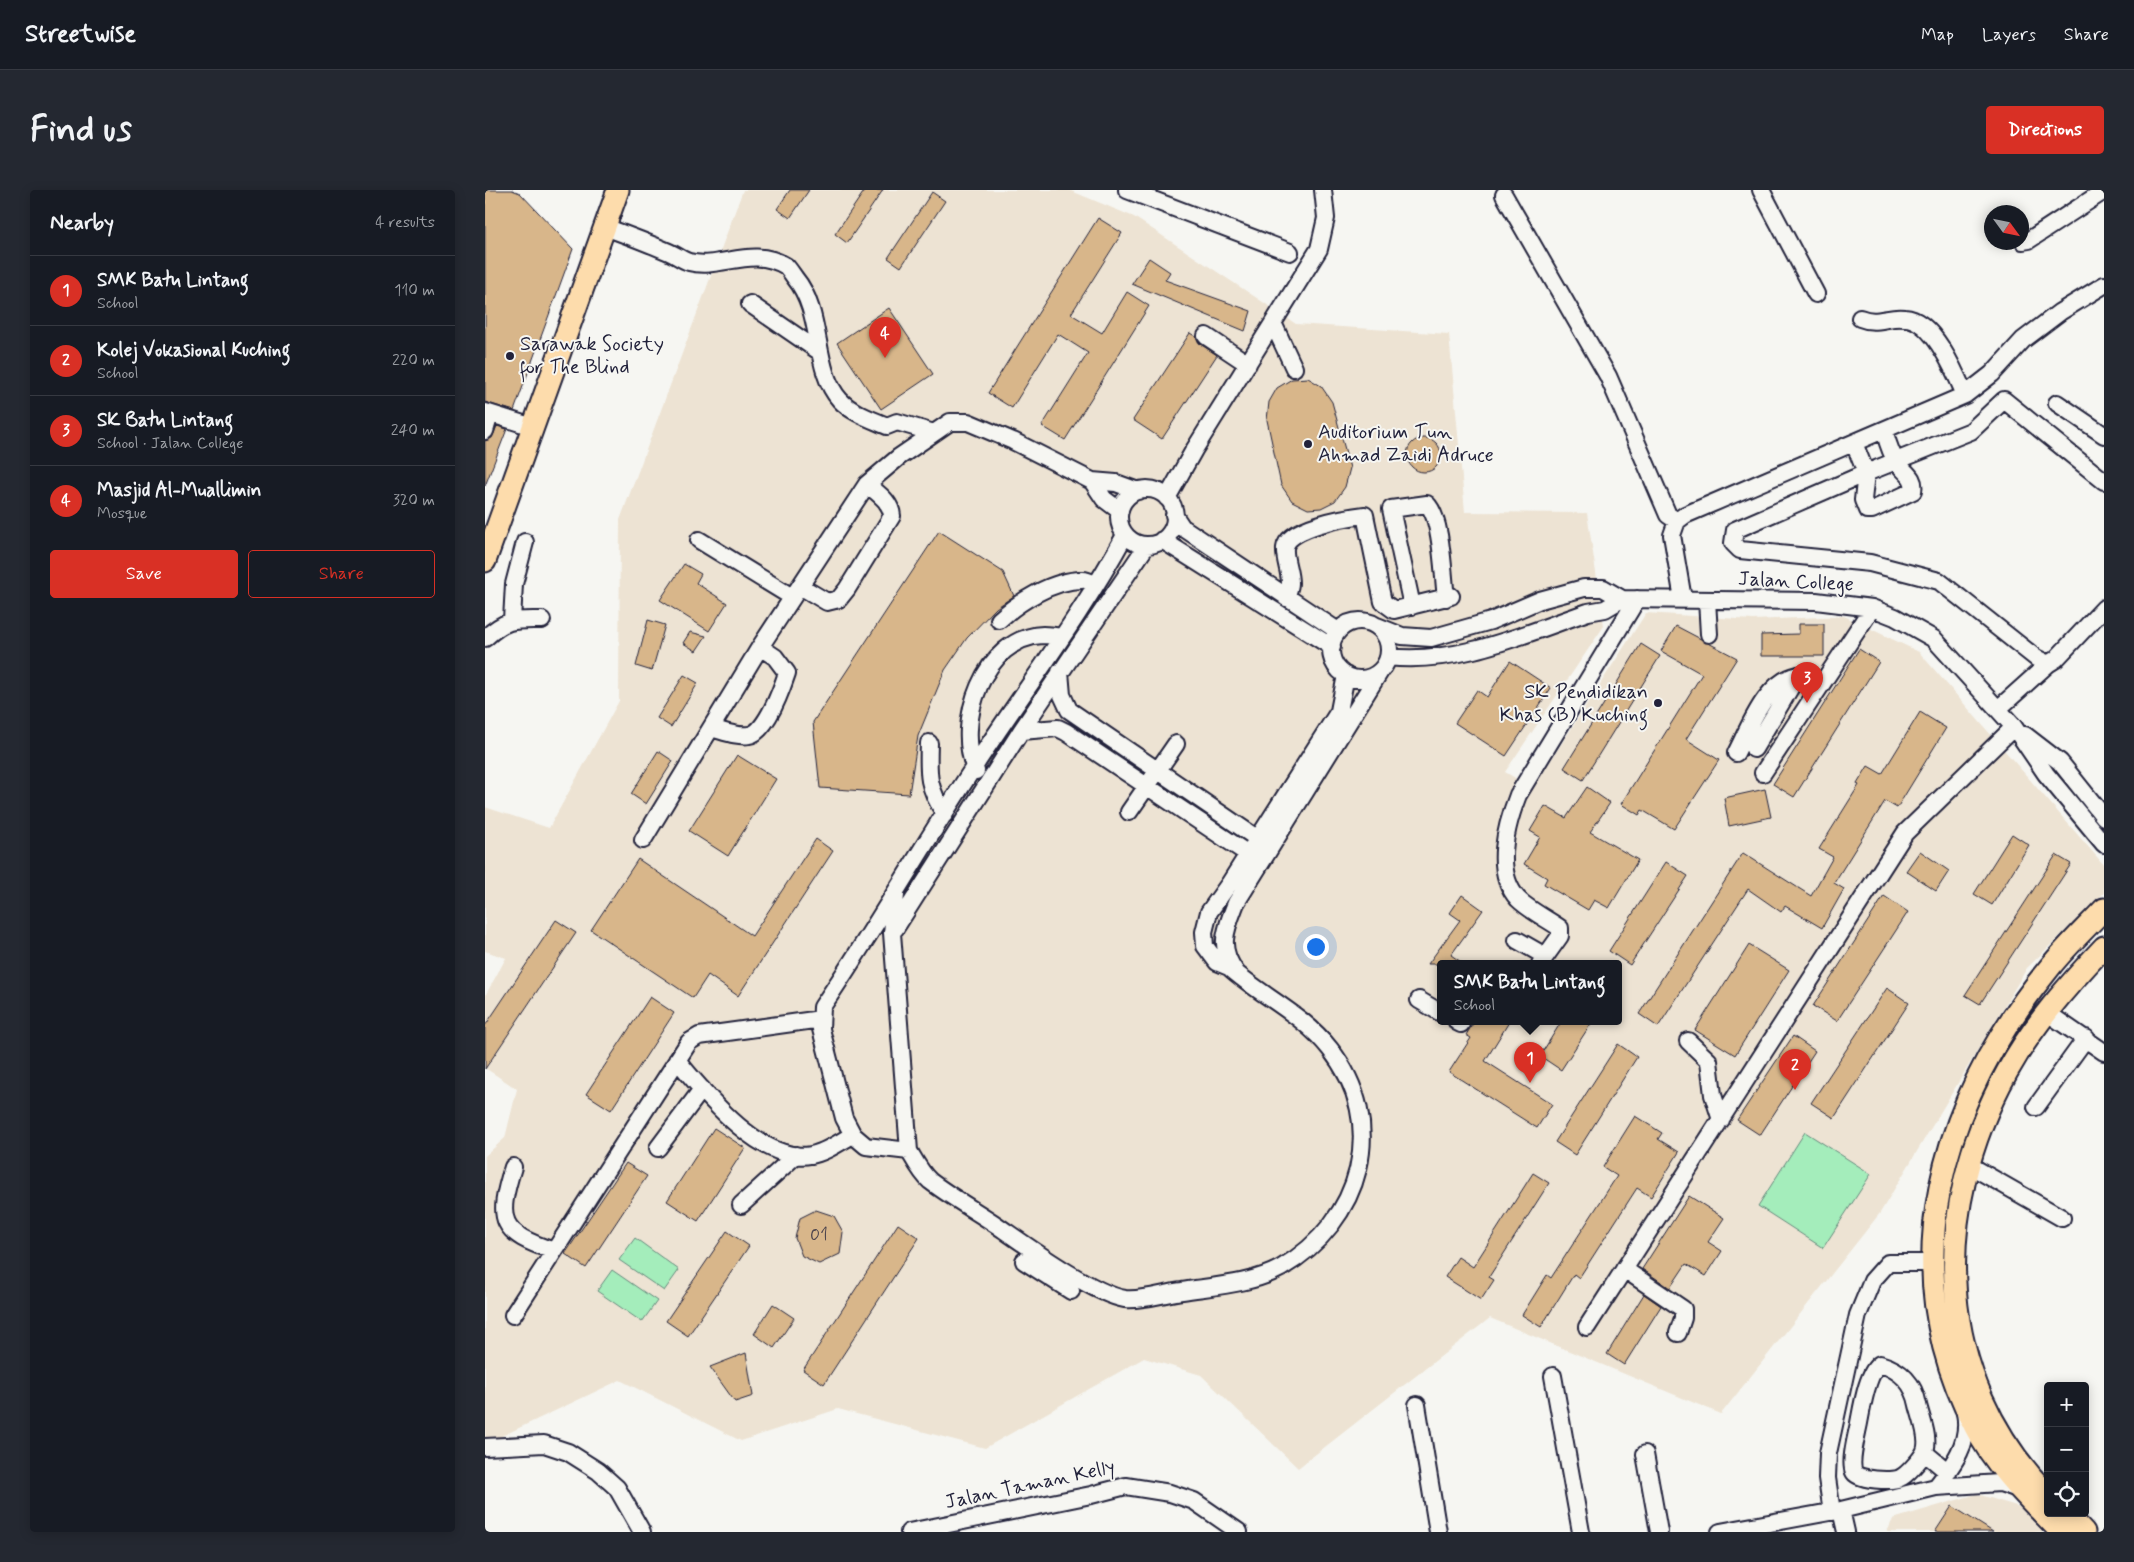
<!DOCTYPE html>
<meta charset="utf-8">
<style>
body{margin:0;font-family:Mynerve,sans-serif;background:#242831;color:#f1f3f6}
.controls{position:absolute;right:15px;bottom:15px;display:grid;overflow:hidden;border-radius:5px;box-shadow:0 2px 12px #0003}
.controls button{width:45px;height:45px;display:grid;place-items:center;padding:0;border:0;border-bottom:1px solid #363941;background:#171b24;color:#f1f3f6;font:25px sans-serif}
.compass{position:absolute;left:1499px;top:15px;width:45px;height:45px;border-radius:50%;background:#171b24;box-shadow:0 2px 12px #0003;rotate:123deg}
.you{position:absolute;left:830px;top:756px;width:18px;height:18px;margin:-12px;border:4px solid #fff;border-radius:50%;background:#1a73e8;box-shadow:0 0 0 8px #1a73e833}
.badge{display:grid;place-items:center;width:32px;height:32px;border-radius:50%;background:#d93025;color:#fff;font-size:16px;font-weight:700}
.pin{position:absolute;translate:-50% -41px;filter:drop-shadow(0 1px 2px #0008)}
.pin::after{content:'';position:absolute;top:26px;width:18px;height:15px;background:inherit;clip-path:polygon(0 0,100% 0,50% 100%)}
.popup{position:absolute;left:952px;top:770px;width:185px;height:65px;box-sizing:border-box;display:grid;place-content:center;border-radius:5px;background:#171b24;filter:drop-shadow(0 1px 4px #0005);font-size:16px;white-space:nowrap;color:#9ea1a6}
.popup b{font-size:19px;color:#f1f3f6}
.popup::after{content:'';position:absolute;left:50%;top:100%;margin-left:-10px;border:10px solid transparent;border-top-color:#171b24}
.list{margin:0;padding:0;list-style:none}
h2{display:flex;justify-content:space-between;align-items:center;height:65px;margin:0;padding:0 20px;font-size:21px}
h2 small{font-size:16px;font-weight:400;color:#9ea1a6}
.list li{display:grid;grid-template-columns:32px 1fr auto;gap:15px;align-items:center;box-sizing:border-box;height:70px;padding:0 20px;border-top:1px solid #363941}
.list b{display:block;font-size:19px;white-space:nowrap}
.list p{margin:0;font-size:16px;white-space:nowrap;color:#9ea1a6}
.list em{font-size:16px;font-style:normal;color:#9ea1a6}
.actions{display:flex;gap:10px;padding:15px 20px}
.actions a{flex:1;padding:11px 0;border:1px solid #d93025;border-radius:5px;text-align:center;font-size:18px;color:#d93025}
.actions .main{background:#d93025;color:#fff}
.icon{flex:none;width:28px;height:28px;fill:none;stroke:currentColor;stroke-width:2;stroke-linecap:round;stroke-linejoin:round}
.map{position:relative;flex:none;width:1619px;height:1342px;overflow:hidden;border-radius:5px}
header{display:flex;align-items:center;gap:30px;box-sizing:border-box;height:70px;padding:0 25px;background:#171b24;border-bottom:1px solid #363941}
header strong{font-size:24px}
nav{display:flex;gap:28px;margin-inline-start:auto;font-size:18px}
.intro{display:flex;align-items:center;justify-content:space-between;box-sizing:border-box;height:120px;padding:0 30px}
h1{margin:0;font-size:35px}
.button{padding:12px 22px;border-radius:5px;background:#d93025;color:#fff;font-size:18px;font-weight:700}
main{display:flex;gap:30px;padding:0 30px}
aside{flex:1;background:#171b24;border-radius:5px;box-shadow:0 2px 12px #0003}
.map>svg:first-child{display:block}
</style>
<header>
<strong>Streetwise</strong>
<nav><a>Map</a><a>Layers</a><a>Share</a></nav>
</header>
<div class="intro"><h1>Find us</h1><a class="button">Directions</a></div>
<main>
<aside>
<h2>Nearby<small>4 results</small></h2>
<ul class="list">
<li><span class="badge">1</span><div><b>SMK Batu Lintang</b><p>School</p></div><em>110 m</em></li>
<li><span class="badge">2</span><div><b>Kolej Vokasional Kuching</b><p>School</p></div><em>220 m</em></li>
<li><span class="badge">3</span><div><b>SK Batu Lintang</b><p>School · Jalan College</p></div><em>240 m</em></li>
<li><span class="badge">4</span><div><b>Masjid Al-Muallimin</b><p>Mosque</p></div><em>320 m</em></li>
</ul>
<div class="actions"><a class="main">Save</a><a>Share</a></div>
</aside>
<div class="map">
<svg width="1619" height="1342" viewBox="0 0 1619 1342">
<rect width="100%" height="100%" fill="#f6f6f2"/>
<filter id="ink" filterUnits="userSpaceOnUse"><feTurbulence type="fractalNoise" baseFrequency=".02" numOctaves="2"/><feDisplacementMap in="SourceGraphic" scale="10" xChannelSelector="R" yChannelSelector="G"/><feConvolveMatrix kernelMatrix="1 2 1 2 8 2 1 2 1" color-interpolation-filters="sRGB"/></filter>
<g filter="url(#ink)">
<!-- built -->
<path fill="#ede3d3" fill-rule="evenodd" d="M258,0H584L649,27L811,134L964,144L980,322L1102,323L1119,436L1020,582L1048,598L1161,423L1268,430L1359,426L1434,462L1619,675V703L1542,778L1395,1023L1236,1224L1005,1128L813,1278L716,1185L659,1168L500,1258L353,1219L256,1251L135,1190L0,1254V966L20,948L32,899L0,878V806L21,768L0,761V617L64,638L134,511L135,330ZM956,774H1134V832H956Z
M1492,1304L1538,1318L1570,1342H1402L1408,1329Z"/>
<!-- green -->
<path fill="#a4edbb" stroke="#63887b" d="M1320,942L1386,984L1338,1058L1273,1016Z
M150,1048L194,1080L179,1101L134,1070Z
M127,1080L172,1111L157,1132L112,1101Z"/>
<!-- building -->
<path fill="#d8b68a" stroke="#22223b" d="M0,0H27L35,3L88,59L29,221L0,212Z
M305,0H324L305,28L292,19Z
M380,0H398L362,53L350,44Z
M447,2L460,11L416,77L403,68Z
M613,28L637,43L586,124L617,143L642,102L664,116L580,250L557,236L603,163L573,144L527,218L503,203Z
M664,68L685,82L680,90L766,121L760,141L647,94Z
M404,118L448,184L396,219L352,153Z
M705,143L711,147L715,154L732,165L677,249L648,230Z
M823,188L836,196L847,212L865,278L860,297L850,311L836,318L823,319L807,311L796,295L782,230L784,212L792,198L807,189Z
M12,236L22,239L0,296V251L7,248Z
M922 265a17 17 0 1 1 34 0a17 17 0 1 1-34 0Z
M454,341L518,382L529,406L511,418L482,448L460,480L433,546L424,604L335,598L328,532Z
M199,374L216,384L211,393L242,413L224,441L175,410Z
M163,430L180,435L167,481L151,476Z
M1314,434H1339V466H1276V445L1314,444Z
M1191,436L1252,468L1201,549L1234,570L1189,639L1157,620L1154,625L1136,614L1217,484L1176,461Z
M205,442L221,446L211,461L198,453Z
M1156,454L1175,466L1098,590L1079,578Z
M1374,459L1394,472L1309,607L1288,594Z
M1025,471L1066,498L1021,566L970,533L992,500L1002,507Z
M199,485L213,493L186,537L172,528Z
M1435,522L1461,538L1412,618L1400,611L1349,693L1359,699L1337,738L1300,716L1296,722L1263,699L1173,837L1154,824L1258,663L1326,706L1348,667L1334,659L1374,595L1372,594L1383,576L1397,584Z
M173,561L188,571L161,614L146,604Z
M252,565L291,589L243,666L204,641Z
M1102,597L1125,613L1105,642L1153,670L1124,718L1109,710L1103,720L1059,694L1062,688L1039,674L1055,647L1045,641L1060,616L1081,628Z
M1280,599L1286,627L1244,636L1239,608Z
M1527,644L1544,655L1507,715L1489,704Z
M331,649L348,661L253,806L223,785L208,808L106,740L153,669L267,746Z
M1435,661L1464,681L1451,701L1421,681Z
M1571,665L1586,674L1495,814L1480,805Z
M1181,672L1203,686L1145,775L1124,761Z
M977,705L998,720L966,765L979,774H943L975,730L965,723Z
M1399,706L1423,722L1352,831L1328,816Z
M71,730L91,743L0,879V836Z
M1264,755L1304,780L1250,865L1210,840Z
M1402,798L1424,813L1349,928L1326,913Z
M165,807L189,823L126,920L101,904Z
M989,832H1024L1000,871L1067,914L1052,938L964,882L986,848L981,845Z
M1076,832H1107L1076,880L1055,866Z
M1308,846L1330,861L1275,945L1252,930Z
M1133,854L1152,867L1090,965L1070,952Z
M1150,926L1177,943L1173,949L1194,962L1166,1007L1152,998L1094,1088L1089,1084L1056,1137L1037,1125L1062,1085L1066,1088L1132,986L1118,977Z
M229,938L260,958L213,1031L182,1011Z
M141,973L162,986L101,1078L80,1064Z
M1048,983L1064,993L1004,1087L1009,1090L996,1110L960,1087L973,1067L988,1077Z
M1204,1006L1239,1028L1223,1052L1237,1061L1221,1086L1201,1074L1185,1098L1157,1079Z
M331,1020L349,1026L358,1042L355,1064L334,1074L317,1066L310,1048L315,1028Z
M413,1034L434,1048L339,1194L318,1180Z
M242,1041L264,1056L203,1146L181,1131Z
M1159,1104L1176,1116L1139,1175L1122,1164Z
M288,1114L309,1128L289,1158L269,1144Z
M261,1163L268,1206L250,1212L225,1177Z
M1467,1316L1508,1342H1450Z"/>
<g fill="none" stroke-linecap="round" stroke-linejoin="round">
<defs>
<path id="minor" d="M642,0L805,62
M1276,0L1331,104
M1019,5L1123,186L1183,325L1192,331
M120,37C142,45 163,53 184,62C191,65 197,70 204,72C236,80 267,55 301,76C304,79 307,84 310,88C339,123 327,179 355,210C367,223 386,229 402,236L412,232L449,243
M1538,51L1544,50L1619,1
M265,114L335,162
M1375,128C1392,135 1402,126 1420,128C1448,129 1471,184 1480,205
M788,133L809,178
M721,146L763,174
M1572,213L1619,245
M0,222L48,237
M0,241L5,224
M1369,253L1381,283L1378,310L1382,320H1387L1428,301C1431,286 1418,282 1411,271C1405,262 1402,250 1399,240
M607,291L619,309L635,321
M1619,291L1519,210L1486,241L1381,283L1250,340L1248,353L1255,360L1385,373L1454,391L1551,468L1563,474L1571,469L1619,418
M634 327a28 28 0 1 1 56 0a28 28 0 1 1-56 0Z
M682,308L709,260L834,59L841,28L838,0
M689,325L697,337L853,441
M214,350L307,407
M677,350L847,457
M315,396L342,412L354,409L362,399L407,326C406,311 392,303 382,294
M801,408C802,404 805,398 805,393C805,381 799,369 800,358C802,337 863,327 880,325L898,412L909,420L966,406
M1137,409L1331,411L1387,418L1410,427L1449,449L1529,537L1561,584L1619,654
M1198,409L1187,345L1192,331L1200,325L1480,205L1507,184L1538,150L1575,122L1619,95
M1222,410L1224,444
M927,416L906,319L942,314C957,328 958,386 961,408
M27,430L29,394L40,352
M514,430C535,411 568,390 597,390C602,389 607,393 611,395
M846 460a29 29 0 1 1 58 0a29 29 0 1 1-58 0Z
M892,436L917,446L946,448L1006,431L1055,410L1099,398H1118L1137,409
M0,448C22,428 29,430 57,430
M903,467C972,475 1039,444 1103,422L1120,419L1137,409
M575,482L577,505L584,520L773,649
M1513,519L1563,474
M226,538C238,541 252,547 264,545C281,543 297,498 302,483L290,467L275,457
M536,541L573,538L581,542L763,664
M1540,545L1575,572L1619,627
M444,553C443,584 442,597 460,624
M1269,559L1313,485
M1251,563C1265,536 1281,491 1313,485L1335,495
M491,581C469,534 499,447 558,445C564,445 571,446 577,447
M1278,583L1387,418
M644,622L691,554
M158,650L275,457L382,294L414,267L465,232H483L528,251L607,291L631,293L653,301
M411,705L407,743L424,961C430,971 436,983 445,991C466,1007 491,1021 513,1036C542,1056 608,1104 640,1109C657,1111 680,1103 697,1101C729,1096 767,1094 796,1078C877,1031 904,934 845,859C818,824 776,806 744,777L732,772L720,756L719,742L724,722L744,694L854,521L861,485
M410,739L536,541L662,355
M1032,750L1060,766
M1055,774L1075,746V738C1062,729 1044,720 1033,709C1008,681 1021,636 1033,605L1152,409
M751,782C732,757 741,739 751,713L896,480
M934,810L956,823
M1561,822L1619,862
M972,832L976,834
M1203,851L1224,871L1228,905L1236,930
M192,870C220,904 276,974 326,965C340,963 356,951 368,945
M1551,917L1601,848
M173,958L217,899
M424,961L381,956L368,945L359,928L336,839L337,817C390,739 437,656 489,577C539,500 596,426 640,345
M1484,975L1577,1028
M28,977C11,1031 15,1043 69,1061
M256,1015L311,965
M539,1071L586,1101
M1139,1079L1198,1119V1128L1193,1143
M28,1125L204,852L214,846L336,829
M1102,1137L1420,643L1529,537
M1395,1174C1416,1180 1429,1194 1433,1215C1436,1228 1446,1251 1439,1263C1435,1270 1422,1285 1415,1288C1408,1292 1372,1290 1369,1282C1364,1272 1372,1244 1374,1233C1377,1218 1382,1182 1395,1174Z
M1068,1186L1096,1342
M932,1215L953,1342
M0,1257L59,1254L83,1262L113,1281L132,1298L157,1342
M1440,1263L1463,1282
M1160,1264L1174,1342
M1451,1297C1468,1275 1486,1252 1480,1223
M1356,1320L1361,1342
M1347,1322L1342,1288L1343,1263L1373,1125L1387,1091L1403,1073H1447
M424,1342L606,1305L641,1296L685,1303L709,1311L754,1342
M1235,1342L1356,1320L1451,1297L1515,1293L1536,1300"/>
<path id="major" d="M0,371L133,0
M1563,1305C1448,1187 1445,1021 1522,882C1548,835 1583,795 1619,757
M1581,1323L1599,1342
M1576,1342C1545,1310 1510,1277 1490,1237C1406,1077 1456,910 1565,777C1581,757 1601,738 1619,719"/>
</defs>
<!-- minor casing -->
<use href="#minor" stroke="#22223b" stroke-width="20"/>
<!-- major casing -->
<use href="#major" stroke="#22223b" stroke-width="25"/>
<!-- minor -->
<use href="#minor" stroke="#f6f6f2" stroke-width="16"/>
<!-- major -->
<use href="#major" stroke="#fddcac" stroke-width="21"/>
</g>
</g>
<!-- markers -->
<g fill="#22223b" stroke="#f6f6f2" stroke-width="2">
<circle cx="25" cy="166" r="5"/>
<circle cx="823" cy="254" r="5"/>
<circle cx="1173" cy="513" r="5"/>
</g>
<g text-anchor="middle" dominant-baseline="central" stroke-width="4" stroke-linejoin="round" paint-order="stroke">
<!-- number labels -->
<g font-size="18" fill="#50474f">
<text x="334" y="1045">01</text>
</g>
<!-- poi labels -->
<g font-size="20" fill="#22223b" stroke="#f6f6f2" text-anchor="start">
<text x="35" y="154">Sarawak Society<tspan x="35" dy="23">for The Blind</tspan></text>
<text x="833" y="242">Auditorium Tun<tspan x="833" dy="23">Ahmad Zaidi Adruce</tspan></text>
<text x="1163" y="502" text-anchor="end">SK Pendidikan<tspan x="1163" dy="23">Khas (B) Kuching</tspan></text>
</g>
<!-- street labels -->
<g font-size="20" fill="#22223b" stroke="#f6f6f2">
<text transform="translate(1311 392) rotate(3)">Jalan College</text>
<text transform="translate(545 1295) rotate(-12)">Jalan Taman Kelly</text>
</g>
</g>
</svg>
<div class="controls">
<button>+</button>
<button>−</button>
<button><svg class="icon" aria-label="locate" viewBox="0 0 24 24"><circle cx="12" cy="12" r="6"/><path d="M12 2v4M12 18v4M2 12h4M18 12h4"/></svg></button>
</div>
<svg class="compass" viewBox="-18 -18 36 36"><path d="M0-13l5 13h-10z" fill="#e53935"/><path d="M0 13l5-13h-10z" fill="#9ea1a6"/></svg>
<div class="you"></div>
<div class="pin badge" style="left:1045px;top:893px">1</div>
<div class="popup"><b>SMK Batu Lintang</b>School</div>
<div class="pin badge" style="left:1310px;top:900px">2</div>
<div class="pin badge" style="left:1322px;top:513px">3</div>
<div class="pin badge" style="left:400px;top:168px">4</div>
</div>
</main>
